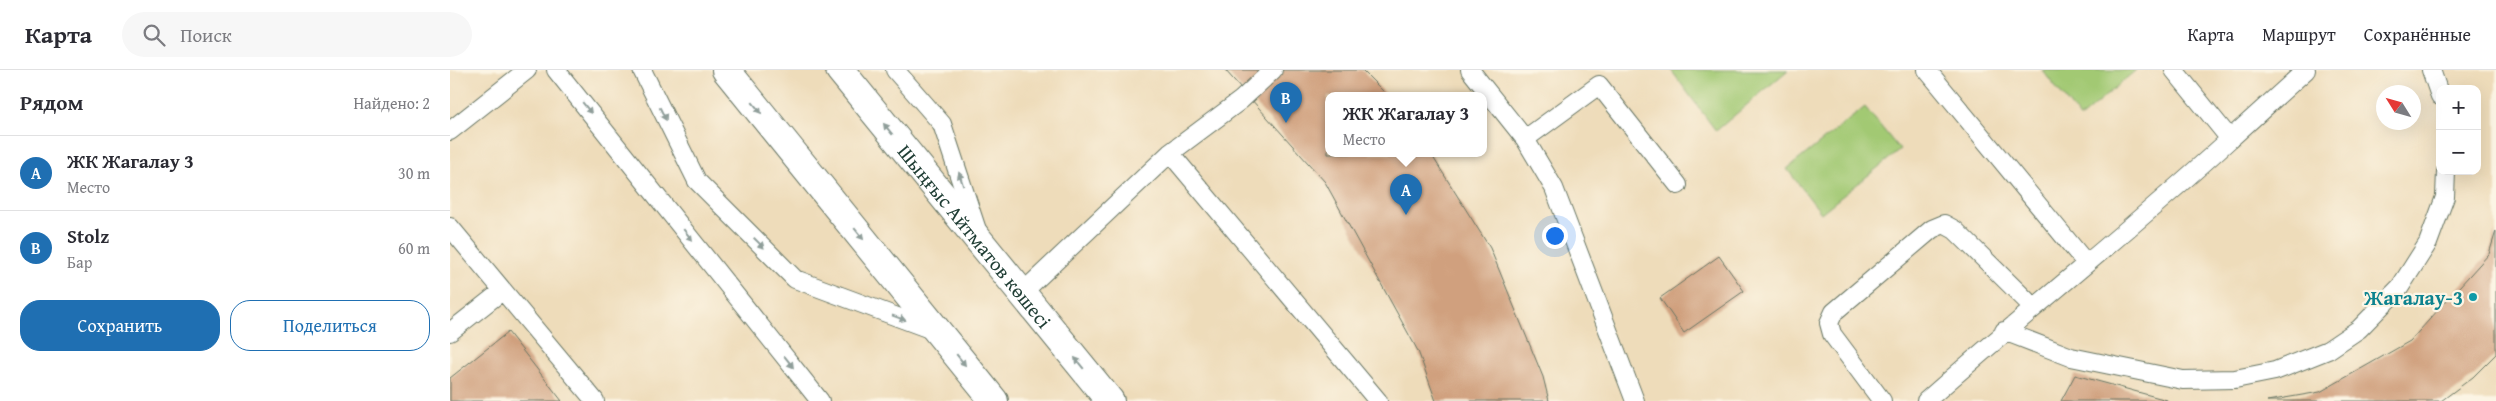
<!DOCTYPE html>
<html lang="ru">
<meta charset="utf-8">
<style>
body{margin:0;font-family:"Gentium Book Plus",serif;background:#f7f7f7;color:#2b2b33}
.controls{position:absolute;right:15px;top:15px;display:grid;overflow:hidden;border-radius:10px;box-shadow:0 5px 20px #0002}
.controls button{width:45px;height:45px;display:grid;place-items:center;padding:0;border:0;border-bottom:1px solid #e1e1e2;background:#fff;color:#2b2b33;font:25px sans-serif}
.compass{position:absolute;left:1926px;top:15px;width:45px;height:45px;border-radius:50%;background:#fff;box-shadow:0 5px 20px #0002;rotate:307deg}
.you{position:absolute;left:1104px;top:165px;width:18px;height:18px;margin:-12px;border:4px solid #fff;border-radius:50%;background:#1a73e8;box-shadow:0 0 0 8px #1a73e833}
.badge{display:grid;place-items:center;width:32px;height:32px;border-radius:50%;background:#1f6fb2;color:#fff;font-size:16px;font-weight:700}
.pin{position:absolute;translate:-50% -41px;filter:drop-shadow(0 1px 2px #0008)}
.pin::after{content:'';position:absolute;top:26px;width:18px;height:15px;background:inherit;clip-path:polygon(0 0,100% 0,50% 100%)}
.popup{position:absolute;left:875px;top:22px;width:162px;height:65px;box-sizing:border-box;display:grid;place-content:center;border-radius:10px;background:#fff;filter:drop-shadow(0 1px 4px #0005);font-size:16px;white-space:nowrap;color:#7c7c81}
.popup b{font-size:19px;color:#2b2b33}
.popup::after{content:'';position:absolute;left:50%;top:100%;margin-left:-10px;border:10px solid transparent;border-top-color:#fff}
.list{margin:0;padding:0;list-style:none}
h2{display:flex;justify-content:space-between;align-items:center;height:65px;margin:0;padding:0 20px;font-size:21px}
h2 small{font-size:16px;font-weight:400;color:#7c7c81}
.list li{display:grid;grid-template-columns:32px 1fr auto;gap:15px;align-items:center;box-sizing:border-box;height:75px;padding:0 20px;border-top:1px solid #e1e1e2}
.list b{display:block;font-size:19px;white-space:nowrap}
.list p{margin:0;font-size:16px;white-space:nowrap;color:#7c7c81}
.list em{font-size:16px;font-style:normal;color:#7c7c81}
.actions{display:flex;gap:10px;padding:15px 20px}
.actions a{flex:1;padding:11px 0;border:1px solid #1f6fb2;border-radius:20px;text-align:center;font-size:18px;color:#1f6fb2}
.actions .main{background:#1f6fb2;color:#fff}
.icon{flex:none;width:28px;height:28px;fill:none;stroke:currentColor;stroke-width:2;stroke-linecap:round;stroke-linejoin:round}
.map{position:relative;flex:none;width:2046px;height:331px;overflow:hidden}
header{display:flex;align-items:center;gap:30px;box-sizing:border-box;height:70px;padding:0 25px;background:#fff;border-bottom:1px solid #e1e1e2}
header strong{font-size:24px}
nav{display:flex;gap:28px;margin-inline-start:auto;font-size:18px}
.search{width:350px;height:45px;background:#f7f7f7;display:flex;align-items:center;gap:12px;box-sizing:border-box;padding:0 18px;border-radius:28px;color:#7c7c81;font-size:19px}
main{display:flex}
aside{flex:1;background:#fff}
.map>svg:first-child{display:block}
</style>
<header>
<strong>Карта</strong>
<div class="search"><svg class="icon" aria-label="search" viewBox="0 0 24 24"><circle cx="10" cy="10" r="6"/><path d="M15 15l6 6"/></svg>Поиск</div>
<nav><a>Карта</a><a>Маршрут</a><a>Сохранённые</a></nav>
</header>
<main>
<aside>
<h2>Рядом<small>Найдено: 2</small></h2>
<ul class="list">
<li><span class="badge">A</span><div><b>ЖК Жагалау 3</b><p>Место</p></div><em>30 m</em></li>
<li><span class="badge">B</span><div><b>Stolz</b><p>Бар</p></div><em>60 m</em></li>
</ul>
<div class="actions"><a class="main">Сохранить</a><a>Поделиться</a></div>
</aside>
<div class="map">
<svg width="2046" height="331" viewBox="0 0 2046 331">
<rect width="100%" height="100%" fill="#fcf5e5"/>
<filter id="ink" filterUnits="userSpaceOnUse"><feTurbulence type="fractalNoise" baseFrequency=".02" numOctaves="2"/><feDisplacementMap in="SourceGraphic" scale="10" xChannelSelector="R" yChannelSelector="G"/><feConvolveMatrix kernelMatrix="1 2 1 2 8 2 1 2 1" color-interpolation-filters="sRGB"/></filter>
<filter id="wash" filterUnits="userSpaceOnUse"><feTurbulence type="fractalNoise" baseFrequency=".0096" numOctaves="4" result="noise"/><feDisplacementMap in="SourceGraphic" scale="20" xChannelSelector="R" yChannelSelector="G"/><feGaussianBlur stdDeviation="1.12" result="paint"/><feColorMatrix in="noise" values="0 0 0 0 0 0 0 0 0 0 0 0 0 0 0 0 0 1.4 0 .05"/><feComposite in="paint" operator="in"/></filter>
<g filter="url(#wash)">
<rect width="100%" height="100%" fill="#eedcba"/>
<!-- green -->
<path fill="#a2c973" stroke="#608354" d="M1221,0H1338L1266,61Z
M1592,0H1686L1630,48Z
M1415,37L1450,80L1371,143L1337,99Z"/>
<g id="blocks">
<!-- building -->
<path fill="#d0a07e" d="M775,0H912L938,26H878V84H981L1040,178L1093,307L1099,331H986L968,281L875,112Z
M2046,161V284L2023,307L1991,331H1817L1870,322L1960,271L2039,184Z
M1269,186L1294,221L1234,263L1210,228Z
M58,262L112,331H0V308Z
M1625,305L1717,330V331H1611Z"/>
</g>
</g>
<g filter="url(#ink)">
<use href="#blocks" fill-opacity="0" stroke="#677563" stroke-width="1"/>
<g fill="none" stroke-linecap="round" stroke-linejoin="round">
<defs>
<path id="lane" d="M106,0L370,331
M192,0L247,111L345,209L485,261
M445,0L492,54L527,160
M1020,0L1075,69L1104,118L1185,331
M1477,0L1636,193
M1981,0L1990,26
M0,61L77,0
M1075,69L1149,15L1228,115
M1780,69L1856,0
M720,83L928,331
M0,157L145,331
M572,223L720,83L791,30L823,0
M1554,261L1621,287L1733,310L1785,309L1825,301L1878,280L1909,259L1950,217L1978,173L1995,127L1996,101
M0,262L52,221
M1432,331L1382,264L1379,253L1384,242L1482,159L1494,154L1505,160L1583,237
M1476,331C1576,242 1682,159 1780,69L1724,0"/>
<g id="secondary">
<path d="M276,0L544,331"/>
<path id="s1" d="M390,0L660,331"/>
</g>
</defs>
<!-- lane casing -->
<use href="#lane" stroke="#677563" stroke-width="20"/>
<!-- secondary casing -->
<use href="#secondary" stroke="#677563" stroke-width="30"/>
<!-- lane -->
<use href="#lane" stroke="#fff" stroke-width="18"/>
<!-- secondary -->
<use href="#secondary" stroke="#fff" stroke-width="28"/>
</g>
<!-- one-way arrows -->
<defs><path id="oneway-solid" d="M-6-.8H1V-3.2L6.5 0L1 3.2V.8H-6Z" transform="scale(1.25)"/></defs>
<g fill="#8f9e9a">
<use href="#oneway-solid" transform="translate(137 38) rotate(51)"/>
<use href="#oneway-solid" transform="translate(307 38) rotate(51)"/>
<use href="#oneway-solid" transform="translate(213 44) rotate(63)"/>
<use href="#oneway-solid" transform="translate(438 59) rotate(-129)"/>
<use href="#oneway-solid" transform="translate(511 109) rotate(-108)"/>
<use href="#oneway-solid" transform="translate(409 164) rotate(51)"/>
<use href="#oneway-solid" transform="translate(238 165) rotate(51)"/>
<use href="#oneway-solid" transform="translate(309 173) rotate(45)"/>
<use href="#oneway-solid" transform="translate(449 248) rotate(20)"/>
<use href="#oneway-solid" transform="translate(511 290) rotate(51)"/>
<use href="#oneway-solid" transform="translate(339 292) rotate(52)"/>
<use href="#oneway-solid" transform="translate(629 293) rotate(-129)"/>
</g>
</g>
<!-- markers -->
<circle fill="#0f9aa8" stroke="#fcf5e5" stroke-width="2" cx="2023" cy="227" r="5"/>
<g text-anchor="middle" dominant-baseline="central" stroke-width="4.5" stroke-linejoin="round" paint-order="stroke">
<!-- street labels -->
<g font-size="20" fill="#1f3d34" stroke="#fcf5e5">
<text stroke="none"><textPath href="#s1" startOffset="214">Шыңғыс Айтматов көшесі</textPath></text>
</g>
<!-- culture labels -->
<g font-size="20" font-weight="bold" fill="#0d838f" stroke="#fcf5e5" text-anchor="end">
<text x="2013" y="227">Жагалау-3</text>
</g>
</g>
</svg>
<div class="controls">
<button>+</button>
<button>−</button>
</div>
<svg class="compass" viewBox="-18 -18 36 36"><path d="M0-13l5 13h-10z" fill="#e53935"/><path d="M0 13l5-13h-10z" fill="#7c7c81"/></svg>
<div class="you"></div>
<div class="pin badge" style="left:956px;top:145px">A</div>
<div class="popup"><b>ЖК Жагалау 3</b>Место</div>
<div class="pin badge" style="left:836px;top:53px">B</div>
</div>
</main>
